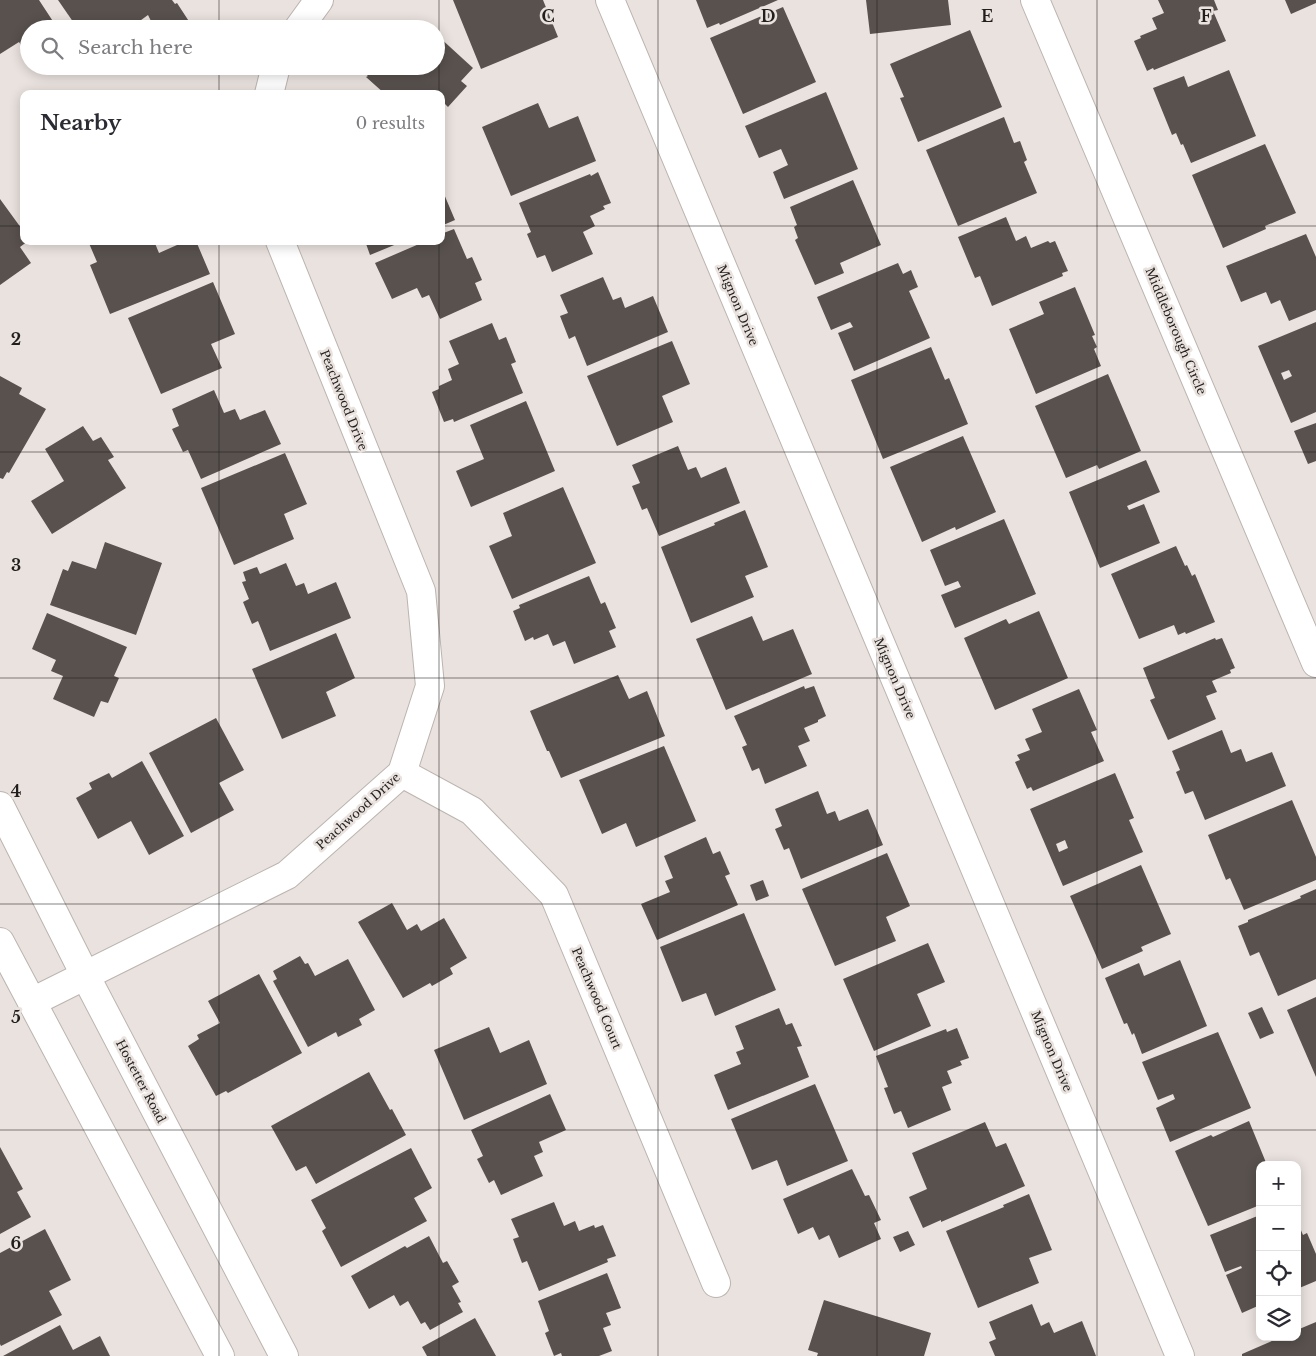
<!DOCTYPE html>
<meta charset="utf-8">
<style>
body{margin:0;font-family:"Libre Baskerville",serif;background:#f7f7f7;color:#2b2b33}
.controls{position:absolute;right:15px;bottom:15px;display:grid;overflow:hidden;border-radius:10px;box-shadow:0 2px 12px #0003}
.controls button{width:45px;height:45px;display:grid;place-items:center;padding:0;border:0;border-bottom:1px solid #e1e1e2;background:#fff;color:#2b2b33;font:25px sans-serif}
.list{margin:0;padding:0;list-style:none}
h2{display:flex;justify-content:space-between;align-items:center;height:65px;margin:0;padding:0 20px;font-size:21px}
h2 small{font-size:16px;font-weight:400;color:#7c7c81}
.icon{flex:none;width:28px;height:28px;fill:none;stroke:currentColor;stroke-width:2;stroke-linecap:round;stroke-linejoin:round}
.map{position:relative;flex:none;width:1316px;height:1356px;overflow:hidden}
.search{position:absolute;background:#fff;box-shadow:0 2px 12px #0003;left:20px;top:20px;width:425px;height:55px;display:flex;align-items:center;gap:12px;box-sizing:border-box;padding:0 18px;border-radius:28px;color:#7c7c81;font-size:19px}
.panel{position:absolute;background:#fff;box-shadow:0 2px 12px #0003;left:20px;top:90px;width:425px;height:155px;border-radius:10px}
.map>svg:first-child{display:block}
</style>
<div class="map">
<svg width="1316" height="1356" viewBox="0 0 1316 1356">
<rect width="100%" height="100%" fill="#eae2de"/>
<!-- building -->
<path fill="#58514e" fill-rule="evenodd" d="M0,0H39L58,29H29V57L19,42L0,54Z
M58,0H172L175,4L177,3L194,29H147L145,26L151,21L148,15L137,23L141,29H78Z
M453,0H543L558,37L481,69Z
M696,0H778L720,25L719,23L707,28Z
M866,0H948L951,25L870,34Z
M1158,0H1214L1218,10L1213,11L1226,41L1154,70L1153,68L1147,71L1134,41L1141,38L1140,36L1157,29L1152,18L1164,13Z
M1285,0H1316V3L1291,14Z
M783,7L816,82L743,114L710,38Z
M970,30L1002,107L918,142L900,98L904,97L890,64Z
M438,36L473,68L461,81L467,86L448,107L445,104L441,108V94H385L366,77L368,76L361,70L364,66H436V38Z
M1229,70L1256,136L1191,163L1183,144L1181,145L1176,133L1172,135L1153,88L1184,76L1188,87Z
M826,92L858,169L784,199L773,172L788,165L781,149L759,158L745,126Z
M538,103L549,128L578,116L596,161L511,196L482,127Z
M1004,117L1014,143L1020,141L1027,160L1024,162L1037,193L958,226L926,150Z
M1265,144L1296,213L1265,226L1266,229L1223,248L1192,175Z
M598,172L611,203L603,206L605,209L590,216L595,226L583,232L593,254L552,272L545,255L537,258L527,234L531,232L519,203L590,174L591,176Z
M853,180L881,245L840,263L844,273L815,285L795,240L798,238L794,227L797,225L790,207Z
M441,187L455,220L441,226Z
M0,199L24,232V241H28L20,247L31,263L0,285Z
M1006,217L1016,241L1026,236L1031,248L1048,241L1050,243L1055,241L1068,271L1062,273L1063,276L992,306L980,276L975,278L958,237Z
M454,229L467,259L472,257L482,280L475,283L482,300L440,319L429,295L422,298L417,288L392,299L375,263L426,241H441V234Z
M1306,234L1316,257V310L1289,321L1280,300L1271,304L1266,292L1241,302L1226,266Z
M88,241H154L159,253L186,241H196L210,274L110,314L90,265L97,262Z
M365,241H404L370,255Z
M898,263L903,274L911,270L918,287L909,291L930,338L854,371L838,333L853,327L850,322L831,330L817,297Z
M603,277L613,300L621,297L625,308L653,296L668,332L587,366L575,336L569,339L560,316L568,313L560,295Z
M213,282L235,334L211,344L222,368L161,394L128,318Z
M1075,287L1095,335L1092,336L1097,347L1094,349L1101,366L1036,394L1009,329L1044,314L1039,302Z
M1316,322V412L1291,423L1258,346ZM1289,370L1292,376L1284,380L1281,373Z
M492,323L499,340L506,337L516,362L511,364L523,393L454,422L453,419L444,422L432,392L439,389V386L452,380L448,369L459,364L449,341Z
M672,341L690,384L662,396L673,422L617,446L587,376Z
M931,347L945,380L949,378L968,424L883,459L851,380Z
M1108,374L1141,451L1099,469L1097,465L1066,478L1035,406Z
M0,376L22,388L19,394L46,409L9,473L7,472L3,479L0,478Z
M214,390L224,413L235,409L240,420L265,410L281,444L201,479L188,450L183,452L172,429L179,426L172,409Z
M526,401L555,471L471,507L456,471L484,459L470,425Z
M1316,423V461L1308,464L1294,431Z
M83,426L93,441L101,437L114,457L108,460L126,488L52,534L31,501L64,481L45,449Z
M963,436L996,512L956,530L955,527L922,542L890,467Z
M678,446L688,470L696,467L701,478L726,467L740,503L659,536L647,508L642,510L632,486L640,483L632,465Z
M285,453L307,504L284,514L294,539L234,565L201,488Z
M1146,460L1160,492L1127,506L1129,510L1144,504L1160,543L1100,568L1069,492Z
M563,487L596,563L512,599L489,546L512,536L503,513Z
M745,510L768,567L745,576L754,597L691,623L661,547L715,525L714,523Z
M1004,519L1036,594L955,628L941,595L961,587L958,581L945,586L930,550Z
M105,542L162,563L136,635L50,605L63,569L68,571L72,561L96,569Z
M1176,546L1185,566L1187,565L1192,576L1195,574L1215,622L1186,634L1185,632L1178,635L1174,625L1139,639L1111,574Z
M286,563L296,586L304,583L308,594L336,582L351,618L270,651L258,621L252,624L243,602L249,599L242,582L246,581L243,572L257,567L260,574Z
M589,576L601,604L605,602L616,628L609,631L616,647L574,664L565,641L553,646L548,634L534,640L533,637L525,641L513,611L520,608L519,605Z
M1039,611L1068,678L995,710L964,638L1006,619L1009,624Z
M47,613L127,647L114,676L119,678L108,703L101,701L94,717L53,699L63,676L51,671L56,660L32,649Z
M752,616L763,641L793,629L812,674L726,710L696,639Z
M336,633L355,678L326,692L336,716L282,739L252,669Z
M1215,638L1216,640L1222,638L1235,668L1230,670L1231,673L1212,681L1217,692L1206,696L1216,719L1168,740L1150,700L1155,698L1143,668Z
M618,675L629,699L647,691L665,736L561,778L549,751H547L530,711Z
M804,686L805,689L814,686L826,716L818,720V722L804,728L810,741L798,746L807,766L765,784L759,768L752,771L742,747L747,745L734,716Z
M1079,689L1097,730L1091,732L1104,761L1033,791L1031,787L1027,789L1015,762L1020,760L1017,755L1030,750L1025,739L1042,732L1032,709Z
M216,718L244,770L219,783L234,810L191,833L149,753Z
M1222,730L1231,753L1241,749L1246,762L1272,752L1286,786L1205,820L1193,791L1185,794L1176,772L1180,770L1172,751Z
M664,746L696,821L636,847L626,823L602,834L579,780Z
M142,761L184,836L149,855L131,821L98,839L76,798L92,789L89,783L109,773L112,778Z
M1115,773L1134,818L1129,820L1143,852L1063,886L1030,809ZM1065,840L1068,848L1059,852L1056,844Z
M818,791L827,814L835,811L839,821L868,809L883,845L801,879L789,848L784,850L775,829L782,826L775,809Z
M1292,800L1316,857V880L1244,910L1230,878L1226,880L1208,835Z
M706,837L713,854L720,851L730,874L725,876L738,905L657,940L641,904L670,892L665,881L673,878L664,856Z
M887,853L910,906L886,917L896,941L835,966L802,889Z
M1141,865L1171,934L1141,947L1143,951L1102,969L1070,896Z
M763,880L769,896L756,901L750,885Z
M1316,889V979L1278,996L1259,952L1250,956L1238,926L1248,922V920L1301,898L1300,896Z
M392,903L407,930L417,924L421,931L444,918L467,958L450,968L453,974L432,986L430,983L403,998L358,922Z
M744,913L776,990L715,1016L706,993L682,1002L660,947Z
M928,943L945,982L917,994L931,1026L874,1051L843,979Z
M300,956L305,964L308,963L315,976L348,959L375,1010L359,1019L362,1025L338,1037L336,1032L308,1047L273,981L277,979L273,971Z
M1180,960L1207,1026L1142,1054L1134,1033L1132,1035L1127,1023L1124,1024L1105,978L1139,963L1144,976Z
M259,974L302,1053L228,1093L226,1091L216,1096L188,1046L199,1039L197,1035L220,1023L208,1001Z
M1316,997V1077L1287,1010Z
M1262,1007L1274,1033L1260,1039L1248,1013Z
M779,1008L786,1025L792,1023L802,1046L797,1047L809,1077L728,1110L714,1075L741,1064L736,1052L744,1049L735,1026Z
M489,1027L500,1053L529,1040L547,1084L464,1120L434,1050Z
M957,1028L969,1058L960,1061L962,1065L947,1071L952,1083L942,1087L951,1110L908,1128L901,1111L894,1114L884,1088L888,1087L876,1056L946,1029L947,1032Z
M1218,1032L1251,1108L1170,1142L1156,1108L1175,1099L1173,1094L1158,1100L1142,1062Z
M369,1072L390,1110L392,1109L406,1135L316,1184L306,1166L296,1171L271,1126Z
M815,1084L848,1161L787,1186L777,1160L752,1170L731,1119Z
M550,1094L566,1130L539,1142L543,1152L534,1156L543,1176L501,1195L494,1180L489,1183L477,1159L483,1156L471,1130Z
M1249,1121L1267,1165H1260V1205L1208,1226L1175,1151L1211,1135L1213,1137Z
M985,1122L996,1147L1006,1143L1025,1186L941,1222V1220L923,1228L909,1197L927,1189L912,1153Z
M0,1147L23,1189L17,1192L31,1217L0,1234Z
M411,1148L432,1188L414,1198L427,1221L341,1267L322,1231L326,1228L311,1200Z
M852,1169L865,1196L869,1195L881,1220L874,1223L881,1239L839,1258L829,1235L819,1240L813,1227L798,1234L783,1199Z
M1029,1194L1052,1250L1029,1258L1039,1283L978,1308L946,1231L1004,1207L1003,1205Z
M554,1202L564,1226L575,1221L579,1231L594,1225L595,1228L603,1225L616,1256L607,1259L608,1262L539,1291L527,1261L522,1263L513,1239L519,1237L511,1219Z
M1260,1215V1305L1242,1313L1226,1275L1242,1268L1241,1266L1225,1272L1210,1235Z
M1297,1221L1303,1235L1307,1233L1316,1254V1281L1297,1289Z
M45,1229L71,1280L49,1291L62,1315L1,1346L0,1344V1253Z
M908,1231L915,1245L900,1252L893,1237Z
M429,1236L443,1263L447,1261L459,1282L452,1286L461,1302L458,1303L463,1312L430,1330L425,1322L421,1324L408,1301L400,1306L394,1295L369,1309L351,1276L405,1246L407,1248Z
M607,1273L621,1308L606,1313L611,1325L603,1328L612,1351L599,1356H562L561,1353L554,1356L545,1333L549,1331L538,1301Z
M824,1300L931,1333L924,1356H817L818,1353L808,1350Z
M1032,1304L1041,1326L1049,1322L1054,1333L1082,1321L1096,1356H995L989,1342L996,1339L989,1322Z
M475,1318L496,1356H427L422,1347Z
M1316,1322V1356H1242V1354L1281,1337H1297V1330Z
M60,1325L73,1350L100,1336L110,1356H3Z"/>
<g fill="none" stroke-linecap="round" stroke-linejoin="round">
<defs>
<path id="minor" d="M610,0L1180,1356
M1035,0L1316,663
M298,29L319,0
M269,94L276,66
M402,773L472,811L554,895L716,1283
M32,1002L287,875L402,773L430,686L421,591L280,241"/>
<path id="major" d="M0,806L85,975L284,1356
M0,942L220,1356"/>
</defs>
<!-- minor casing -->
<use href="#minor" stroke="#bcb4b0" stroke-width="30"/>
<!-- major casing -->
<use href="#major" stroke="#bcb4b0" stroke-width="30"/>
<!-- minor -->
<use href="#minor" stroke="#fff" stroke-width="28"/>
<!-- major -->
<use href="#major" stroke="#fff" stroke-width="28"/>
</g>
<!-- grid -->
<path fill="none" stroke="#211f1d" stroke-width="1" stroke-opacity="0.55" d="M219,0V29M439,0V94M658,0V1356M877,0V1356M1097,0V1356M219,66V94M0,226H24M441,226H1316M219,241V1356M439,241V1356M0,452H1316M0,678H1316M0,904H1316M0,1130H1316"/>
<g text-anchor="middle" dominant-baseline="central" stroke-width="5" stroke-linejoin="round" paint-order="stroke">
<!-- street labels -->
<g font-size="12" fill="#211f1d" stroke="#eae2de">
<text transform="translate(738 305) rotate(67)">Mignon Drive</text>
<text transform="translate(1176 331) rotate(67)">Middleborough Circle</text>
<text transform="translate(344 400) rotate(68)">Peachwood Drive</text>
<text transform="translate(895 678) rotate(67)">Mignon Drive</text>
<text transform="translate(358 811) rotate(-42)">Peachwood Drive</text>
<text transform="translate(597 998) rotate(67)">Peachwood Court</text>
<text transform="translate(1052 1051) rotate(67)">Mignon Drive</text>
<text transform="translate(141 1081) rotate(62)">Hostetter Road</text>
</g>
</g>
<g font-size="16" text-anchor="middle" font-weight="bold" fill="#211f1d" stroke="#eae2de" stroke-width="5" stroke-linejoin="round" paint-order="stroke">
<text x="548" y="22">C</text>
<text x="768" y="22">D</text>
<text x="987" y="22">E</text>
<text x="1206" y="22">F</text>
<text x="16" y="345">2</text>
<text x="16" y="571">3</text>
<text x="16" y="797">4</text>
<text x="16" y="1023">5</text>
<text x="16" y="1249">6</text>
</g>
</svg>
<div class="controls">
<button>+</button>
<button>−</button>
<button><svg class="icon" aria-label="locate" viewBox="0 0 24 24"><circle cx="12" cy="12" r="6"/><path d="M12 2v4M12 18v4M2 12h4M18 12h4"/></svg></button>
<button><svg class="icon" aria-label="layers" viewBox="0 0 24 24"><path d="M12 4l9 5-9 5-9-5zM3 14l9 5 9-5"/></svg></button>
</div>
<div class="search"><svg class="icon" aria-label="search" viewBox="0 0 24 24"><circle cx="10" cy="10" r="6"/><path d="M15 15l6 6"/></svg>Search here</div>
<section class="panel">
<h2>Nearby<small>0 results</small></h2>
<ul class="list">
</ul>
</section>
</div>
